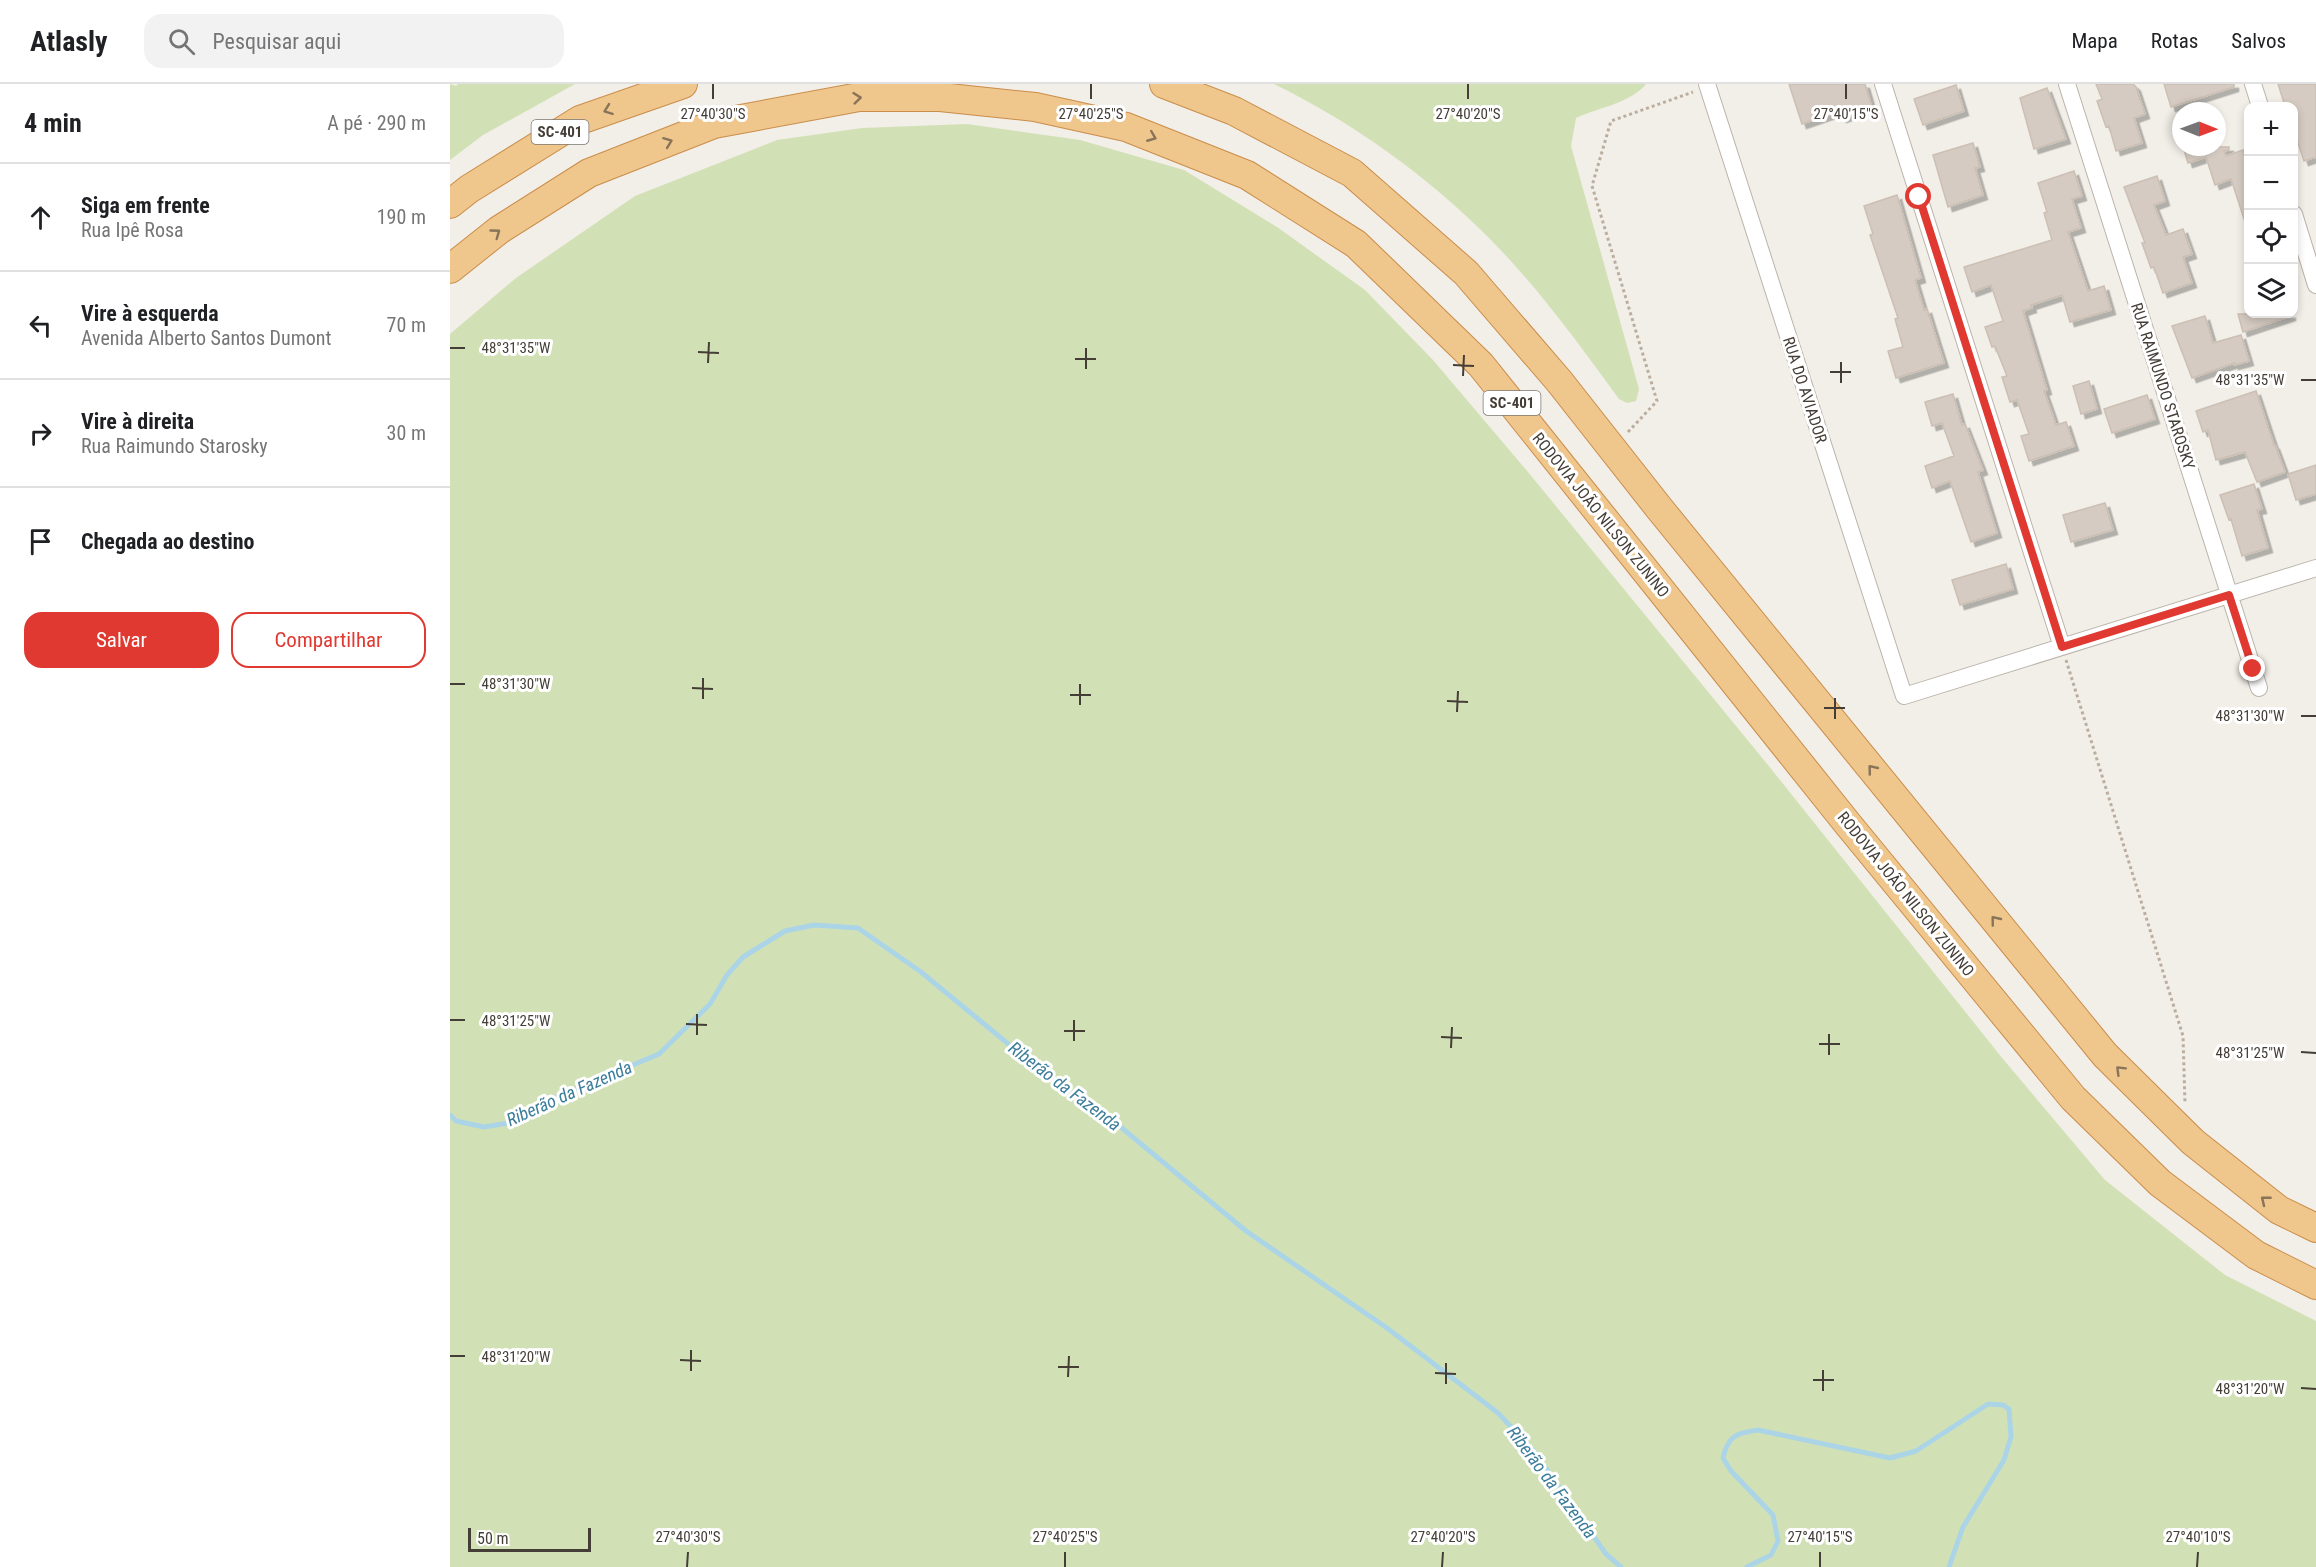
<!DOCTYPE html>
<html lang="pt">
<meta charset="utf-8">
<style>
body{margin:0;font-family:"Roboto Condensed",sans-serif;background:#f2f2f2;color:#202124}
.controls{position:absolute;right:18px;top:18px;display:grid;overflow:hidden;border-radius:12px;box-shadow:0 3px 9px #0003}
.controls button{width:54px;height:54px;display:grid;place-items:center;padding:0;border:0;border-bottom:2px solid #e0e0e0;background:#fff;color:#202124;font:30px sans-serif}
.compass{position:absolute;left:1722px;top:18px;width:54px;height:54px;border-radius:50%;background:#fff;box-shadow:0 3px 9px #0003;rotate:91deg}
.scale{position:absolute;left:18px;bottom:15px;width:123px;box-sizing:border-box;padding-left:6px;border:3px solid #443e37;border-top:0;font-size:16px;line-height:21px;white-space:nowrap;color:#443e37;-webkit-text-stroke:4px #fff;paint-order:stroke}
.stop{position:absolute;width:18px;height:18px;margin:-14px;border:4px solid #df3931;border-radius:50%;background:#fff}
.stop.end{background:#df3931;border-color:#fff;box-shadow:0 2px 6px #0008}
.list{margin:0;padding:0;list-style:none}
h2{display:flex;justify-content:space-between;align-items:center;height:78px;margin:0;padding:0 24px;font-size:26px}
h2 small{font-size:20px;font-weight:400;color:#757577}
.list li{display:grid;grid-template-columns:39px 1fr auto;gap:18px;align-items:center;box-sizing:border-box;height:108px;padding:0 24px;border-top:2px solid #e0e0e0}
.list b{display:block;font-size:22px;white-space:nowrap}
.list p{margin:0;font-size:20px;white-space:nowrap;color:#757577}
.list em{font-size:20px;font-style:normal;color:#757577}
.actions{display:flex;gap:12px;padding:18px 24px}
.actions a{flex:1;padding:14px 0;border:2px solid #df3931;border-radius:18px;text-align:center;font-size:21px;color:#df3931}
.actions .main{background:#df3931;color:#fff}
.icon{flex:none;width:33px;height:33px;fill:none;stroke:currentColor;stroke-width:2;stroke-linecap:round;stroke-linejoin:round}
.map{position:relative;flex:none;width:1866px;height:1483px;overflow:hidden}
header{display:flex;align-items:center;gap:36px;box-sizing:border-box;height:84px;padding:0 30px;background:#fff;border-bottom:2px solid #e0e0e0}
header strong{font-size:28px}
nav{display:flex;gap:33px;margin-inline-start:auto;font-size:21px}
.search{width:420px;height:54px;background:#f2f2f2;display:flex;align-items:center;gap:15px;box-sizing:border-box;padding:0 21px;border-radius:18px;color:#757577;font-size:22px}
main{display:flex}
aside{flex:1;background:#fff}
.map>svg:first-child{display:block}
</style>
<header>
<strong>Atlasly</strong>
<div class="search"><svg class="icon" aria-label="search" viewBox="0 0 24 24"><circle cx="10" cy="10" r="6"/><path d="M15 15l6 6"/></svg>Pesquisar aqui</div>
<nav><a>Mapa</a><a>Rotas</a><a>Salvos</a></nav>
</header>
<main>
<aside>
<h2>4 min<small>A pé · 290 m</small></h2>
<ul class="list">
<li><svg class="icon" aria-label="ahead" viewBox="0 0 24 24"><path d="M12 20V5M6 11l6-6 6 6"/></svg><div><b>Siga em frente</b><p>Rua Ipê Rosa</p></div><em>190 m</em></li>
<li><svg class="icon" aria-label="left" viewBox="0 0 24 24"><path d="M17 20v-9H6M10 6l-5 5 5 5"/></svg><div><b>Vire à esquerda</b><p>Avenida Alberto Santos Dumont</p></div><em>70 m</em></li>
<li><svg class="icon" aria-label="right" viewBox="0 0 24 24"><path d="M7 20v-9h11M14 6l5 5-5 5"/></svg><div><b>Vire à direita</b><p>Rua Raimundo Starosky</p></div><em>30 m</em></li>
<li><svg class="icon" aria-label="arrive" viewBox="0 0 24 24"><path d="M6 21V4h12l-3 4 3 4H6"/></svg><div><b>Chegada ao destino</b></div></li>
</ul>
<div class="actions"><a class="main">Salvar</a><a>Compartilhar</a></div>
</aside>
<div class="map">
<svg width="1866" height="1483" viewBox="0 0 1866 1483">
<defs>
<filter id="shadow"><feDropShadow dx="4.5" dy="4.5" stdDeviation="0" flood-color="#0004"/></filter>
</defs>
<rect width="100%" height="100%" fill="#f2eee8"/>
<!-- green -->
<path fill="#d2e1b5" d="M0,0L6,2L8,0H125L33,51L0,76Z
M824,0H1196C1181,19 1147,24 1126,34L1121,62L1189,305L1186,317L1177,319L1169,315C1128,259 1087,202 1038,153C976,91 902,38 824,0Z
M517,40L630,56L734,86L827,143L915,206L983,276L1078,388L1318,681L1553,975L1655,1096L1775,1191L1866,1237V1483H0V250L66,194L185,112L327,56L412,44Z"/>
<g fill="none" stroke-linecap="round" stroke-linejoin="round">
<!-- stream -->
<path stroke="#abd5e7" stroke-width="5" d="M0,1031L6,1037L34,1043L64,1038L97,1017L209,970L260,920L277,891L293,873L335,847L364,841L408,844L471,888L596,991L667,1040L796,1147L937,1244L1048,1329L1083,1366L1156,1470L1171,1483
M1297,1483L1321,1471L1328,1457L1323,1431L1281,1387L1273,1374C1278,1351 1287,1349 1308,1346L1440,1374L1466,1367L1538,1320L1553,1321L1559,1325L1561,1353L1554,1376L1513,1443L1499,1483"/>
</g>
<!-- building -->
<path fill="#d5cbc2" stroke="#ccbfb3" stroke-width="1.5" filter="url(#shadow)" d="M1339,0H1415L1422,24L1392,34L1390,27L1352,40Z
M1646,0H1683L1686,3L1695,30L1684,34L1692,59L1666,67L1659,42L1656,43L1647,17L1652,15Z
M1714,0H1784V3L1721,23Z
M1828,0H1866V73L1854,77L1844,47V22H1835Z
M1506,1L1514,27L1473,41L1464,15Z
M1597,4L1616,55L1584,65L1570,14Z
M1523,59L1530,83L1525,84L1533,111L1498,123L1483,71Z
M1733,63H1779V66L1774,67L1776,72L1793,66L1798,84V140L1796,141L1781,95L1765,101L1756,73L1738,79Z
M1624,87L1632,112L1622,115L1631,144L1618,148L1638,207L1654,202L1661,226L1620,238L1612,211L1581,221L1582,224L1573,227L1597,306L1594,307L1606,341L1616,338L1624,362L1579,377L1571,352L1579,350L1567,316L1560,318L1552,293L1557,292L1545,262L1542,263L1535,243L1553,237L1541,201L1522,208L1514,183L1602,156L1594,129L1597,128L1588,99Z
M1707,92L1715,117L1704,121L1716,151L1733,145L1742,170L1733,173L1742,199L1713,209L1704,183L1701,184L1692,159H1695L1674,103Z
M1447,111L1471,194L1465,196L1474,226L1477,225L1494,279L1446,294L1438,267L1453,263L1445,235L1448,234L1420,151L1423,150L1414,122Z
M1788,230H1841V232L1793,248Z
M1755,232L1763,259L1791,251L1799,277L1784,281V279L1742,294L1722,242Z
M1639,297L1647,325L1631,330L1623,302Z
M1806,307L1824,361H1825L1835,388L1807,398L1795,368L1766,376L1758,346L1753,348L1746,327Z
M1503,310L1512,341L1515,340L1533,386L1528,388L1547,449L1521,458L1500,397L1482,404L1475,382L1504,372L1492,339L1482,342L1475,318Z
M1697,311L1705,335L1662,349L1654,325Z
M1866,381V410L1846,416L1838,390Z
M1804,400L1812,425L1807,426L1818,464L1792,472L1781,435L1779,436L1770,411Z
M1655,419L1663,446L1621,458L1613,431Z
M1556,480L1563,505L1510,521L1502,496Z"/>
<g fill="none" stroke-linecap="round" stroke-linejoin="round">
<defs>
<path id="minor" d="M1257,0L1454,612L1866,484
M1433,0L1612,563
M1617,0L1809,604
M1803,0L1810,22
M1844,130L1866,201"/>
<path id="trunk" d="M714,0L784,27L902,89L1016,189L1109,297L1209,424L1655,971L1743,1058L1829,1126L1866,1144
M0,120L19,105L130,36L233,0
M0,185L49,146L139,89L264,40L409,13H490L585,23L676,43L797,91L906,160L1031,281L1397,739L1623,1014L1710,1099L1806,1171L1866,1201"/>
</defs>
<!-- minor casing -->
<use href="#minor" stroke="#bcb4ab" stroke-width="18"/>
<!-- trunk casing -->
<use href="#trunk" stroke="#ca8d4a" stroke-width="30"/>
<!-- path -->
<path stroke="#bcae9f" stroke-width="3" stroke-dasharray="3 3" stroke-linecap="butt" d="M1178,348L1207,317L1142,102L1161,37L1243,8
M1616,576L1733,952L1735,1020"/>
<!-- minor -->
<use href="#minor" stroke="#fff" stroke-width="16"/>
<!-- trunk -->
<use href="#trunk" stroke="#efc68c" stroke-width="28"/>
</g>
<!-- one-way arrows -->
<defs><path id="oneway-chevron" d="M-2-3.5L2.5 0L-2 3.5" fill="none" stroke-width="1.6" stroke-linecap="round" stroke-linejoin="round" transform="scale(1.5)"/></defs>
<g stroke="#887459">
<use href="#oneway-chevron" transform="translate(407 14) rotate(-6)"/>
<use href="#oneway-chevron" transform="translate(158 26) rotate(160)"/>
<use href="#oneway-chevron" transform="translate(702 53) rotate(22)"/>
<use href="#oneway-chevron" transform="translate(218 58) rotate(-21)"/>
<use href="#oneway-chevron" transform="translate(46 149) rotate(-36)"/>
<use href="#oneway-chevron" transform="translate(1422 685) rotate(-129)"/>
<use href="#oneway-chevron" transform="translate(1545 836) rotate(-129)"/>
<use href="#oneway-chevron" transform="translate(1670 986) rotate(-135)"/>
<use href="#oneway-chevron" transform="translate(1815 1116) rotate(-141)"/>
</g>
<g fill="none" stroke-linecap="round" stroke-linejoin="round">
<!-- route -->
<path stroke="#df3931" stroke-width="8" d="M1469,113L1612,563L1779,511L1803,585"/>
</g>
<!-- ticks -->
<path fill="none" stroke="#443e37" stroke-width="2" d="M263,15V0M641,15V0M1018,15V0M1396,15V0M0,264H15M248,268L269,269M625,275H646M258,279L259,258M1003,281L1024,282M636,285V264M1380,288H1401M1013,292L1014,271M1851,296H1866M1391,299V278M0,600H15M242,604L263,605M620,611H641M253,615V594M997,617L1018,618M630,621V600M1374,624H1395M1007,628L1008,607M1851,632H1866M1385,635V614M0,936H15M236,940L257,941M614,947H635M247,951V930M991,953L1012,954M624,957V936M1369,960H1390M1001,964L1002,943M1851,968L1866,969M1379,971V950M0,1272H15M230,1276L251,1277M608,1283H629M241,1287V1266M985,1289L1006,1290M618,1293L619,1272M1363,1296H1384M996,1300V1279M1851,1304L1866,1305M1373,1307V1286M237,1483L238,1468M615,1483V1468M992,1483L993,1468M1370,1483V1468M1747,1483L1748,1468"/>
<g text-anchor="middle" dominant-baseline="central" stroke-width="6" stroke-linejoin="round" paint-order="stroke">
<!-- shield labels -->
<g fill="#fff" stroke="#7c7873" stroke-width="1.5">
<rect x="81.5" y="36" width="57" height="24" rx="4.5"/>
<rect x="1033.5" y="307" width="57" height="24" rx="4.5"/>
</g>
<g font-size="15" font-weight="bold" fill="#443e37">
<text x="110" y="48">SC-401</text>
<text x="1062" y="319">SC-401</text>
</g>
<!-- street labels -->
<g font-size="16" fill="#443e37" stroke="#fff">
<text transform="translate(1713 302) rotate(72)">RUA RAIMUNDO STAROSKY</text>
<text transform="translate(1355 306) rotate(72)">RUA DO AVIADOR</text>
<text transform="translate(1151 431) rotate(51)">RODOVIA JOÃO NILSON ZUNINO</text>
<text transform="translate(1456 810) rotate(51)">RODOVIA JOÃO NILSON ZUNINO</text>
</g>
<!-- water labels -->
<g font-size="18" font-style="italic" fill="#3c7d9c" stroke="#fff">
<text transform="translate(615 1002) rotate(37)">Riberão da Fazenda</text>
<text transform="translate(119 1009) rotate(-24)">Riberão da Fazenda</text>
<text transform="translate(1102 1398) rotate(53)">Riberão da Fazenda</text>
</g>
</g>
<g font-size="15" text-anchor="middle" fill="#443e37" stroke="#fff" stroke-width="6" stroke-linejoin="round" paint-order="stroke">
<text x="263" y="35">27°40'30"S</text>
<text x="641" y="35">27°40'25"S</text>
<text x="1018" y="35">27°40'20"S</text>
<text x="1396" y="35">27°40'15"S</text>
<text x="66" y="269">48°31'35"W</text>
<text x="1800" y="301">48°31'35"W</text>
<text x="66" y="605">48°31'30"W</text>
<text x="1800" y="637">48°31'30"W</text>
<text x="66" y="942">48°31'25"W</text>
<text x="1800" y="974">48°31'25"W</text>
<text x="66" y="1278">48°31'20"W</text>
<text x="1800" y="1310">48°31'20"W</text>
<text x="238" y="1458">27°40'30"S</text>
<text x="615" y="1458">27°40'25"S</text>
<text x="993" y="1458">27°40'20"S</text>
<text x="1370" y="1458">27°40'15"S</text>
<text x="1748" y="1458">27°40'10"S</text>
</g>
</svg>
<div class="controls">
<button>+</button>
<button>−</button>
<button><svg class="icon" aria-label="locate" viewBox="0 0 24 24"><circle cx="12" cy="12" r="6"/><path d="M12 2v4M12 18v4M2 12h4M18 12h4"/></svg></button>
<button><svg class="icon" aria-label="layers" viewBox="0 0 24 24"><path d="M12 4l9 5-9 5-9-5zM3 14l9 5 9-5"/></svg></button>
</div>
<svg class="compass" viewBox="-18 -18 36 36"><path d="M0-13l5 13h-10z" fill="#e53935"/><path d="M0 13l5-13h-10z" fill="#757577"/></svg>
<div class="scale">50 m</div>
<div class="stop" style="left:1469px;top:113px"></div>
<div class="stop end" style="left:1803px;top:585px"></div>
</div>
</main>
